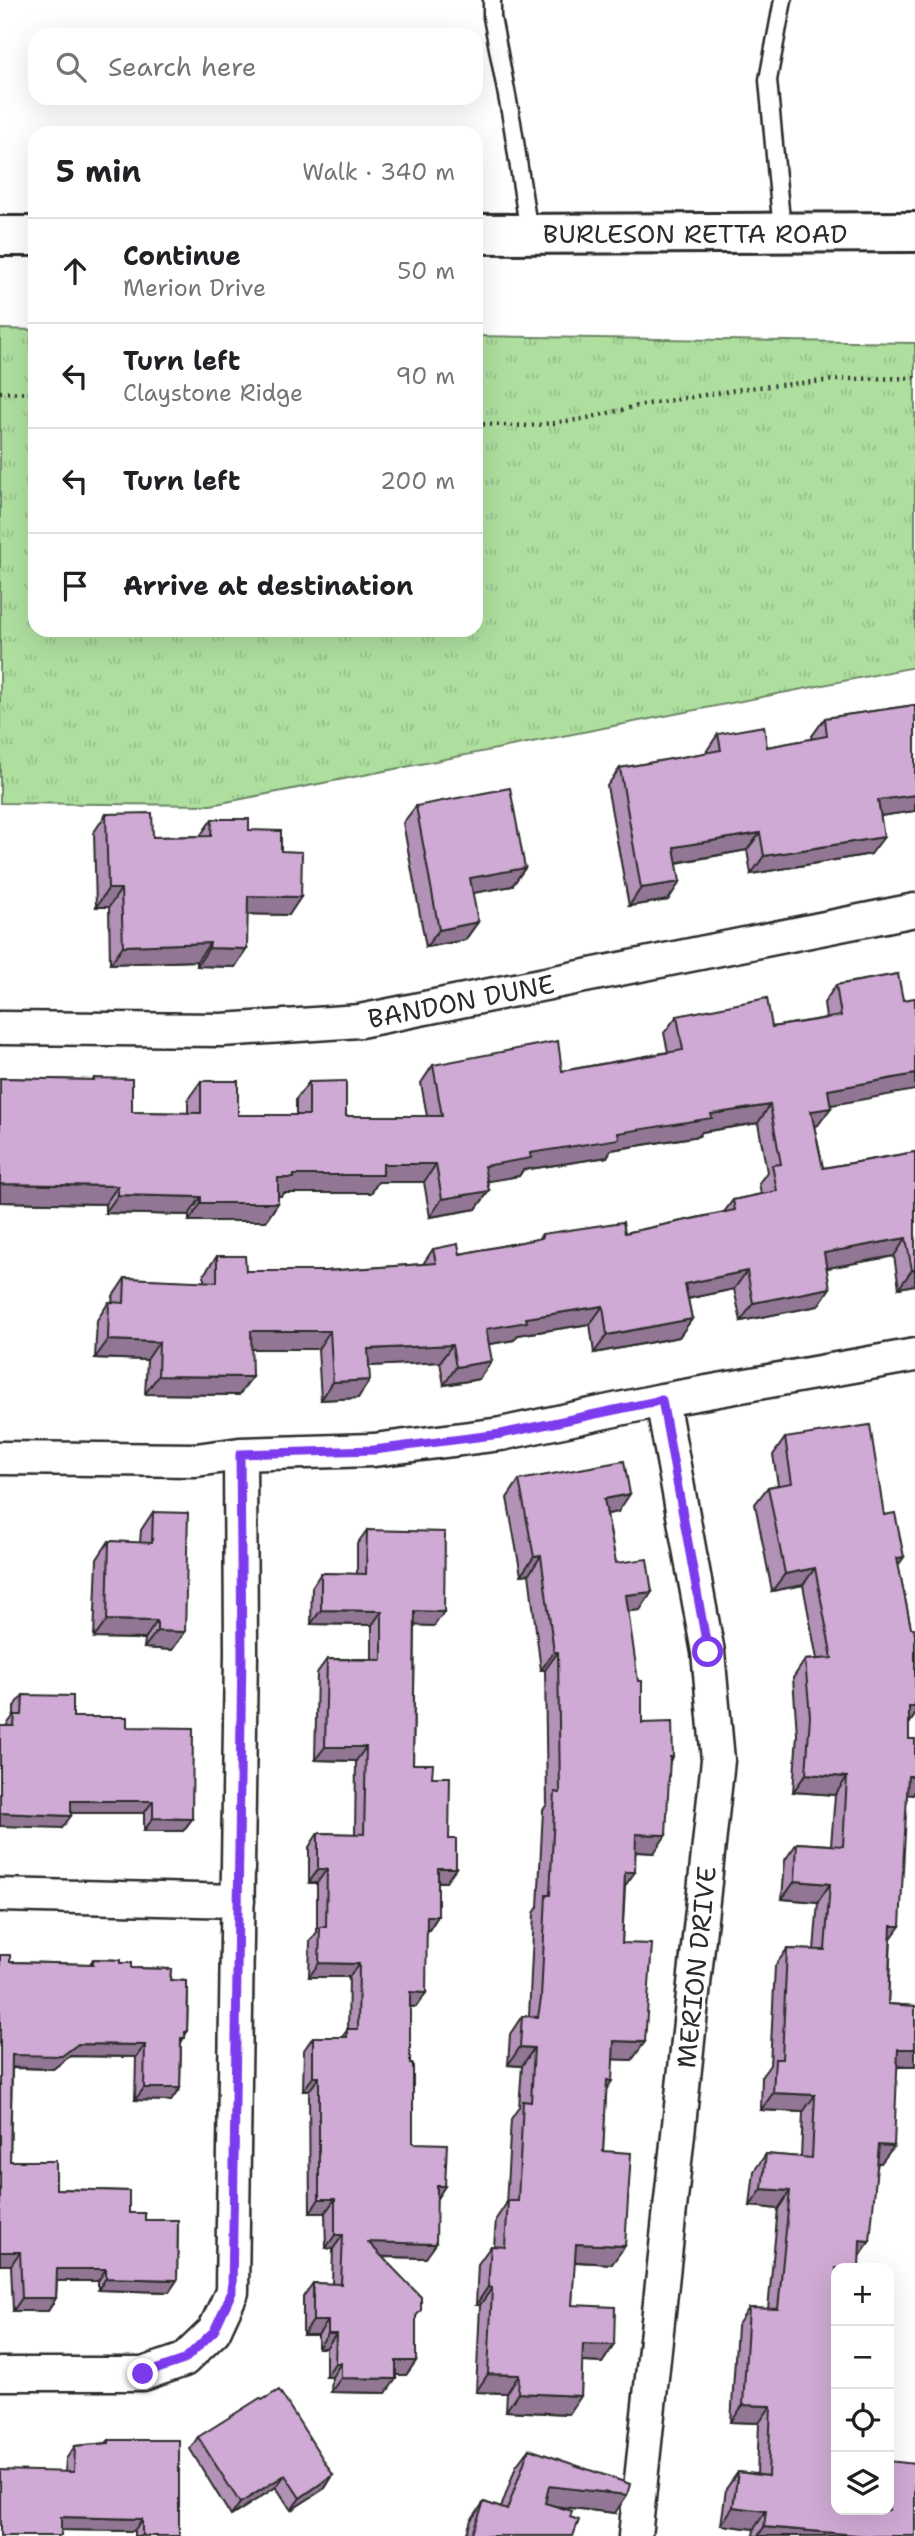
<!DOCTYPE html>
<meta charset="utf-8">
<style>
body{margin:0;font-family:"Shantell Sans",sans-serif;background:#f2f2f2;color:#202124}
.controls{position:absolute;right:21px;bottom:21px;display:grid;overflow:hidden;border-radius:14px;box-shadow:0 7px 28px #0002}
.controls button{width:63px;height:63px;display:grid;place-items:center;padding:0;border:0;border-bottom:2px solid #e0e0e0;background:#fff;color:#202124;font:35px sans-serif}
.stop{position:absolute;width:21px;height:21px;margin:-16px;border:5px solid #7c3aed;border-radius:50%;background:#fff}
.stop.end{background:#7c3aed;border-color:#fff;box-shadow:0 2px 7px #0008}
.list{margin:0;padding:0;list-style:none}
h2{display:flex;justify-content:space-between;align-items:center;height:91px;margin:0;padding:0 28px;font-size:30px}
h2 small{font-size:23px;font-weight:400;color:#757577}
.list li{display:grid;grid-template-columns:46px 1fr auto;gap:21px;align-items:center;box-sizing:border-box;height:105px;padding:0 28px;border-top:2px solid #e0e0e0}
.list b{display:block;font-size:26px;white-space:nowrap}
.list p{margin:0;font-size:23px;white-space:nowrap;color:#757577}
.list em{font-size:23px;font-style:normal;color:#757577}
.icon{flex:none;width:38px;height:38px;fill:none;stroke:currentColor;stroke-width:2;stroke-linecap:round;stroke-linejoin:round}
.map{position:relative;flex:none;width:915px;height:2536px;overflow:hidden}
.search{position:absolute;background:#fff;box-shadow:0 7px 28px #0002;left:28px;top:28px;width:455px;height:77px;display:flex;align-items:center;gap:18px;box-sizing:border-box;padding:0 24px;border-radius:21px;color:#757577;font-size:26px}
.panel{position:absolute;background:#fff;box-shadow:0 7px 28px #0002;left:28px;top:126px;width:455px;height:511px;border-radius:21px}
.map>svg:first-child{display:block}
</style>
<div class="map">
<svg width="915" height="2536" viewBox="0 0 915 2536">
<defs>
<pattern id="grass-tufts" width="24" height="20" patternUnits="userSpaceOnUse" patternTransform="scale(1.75)"><rect width="24" height="20" fill="#aedf9f"/><path d="M3 7l-1-3M5 7V3M7 7l1-3M15 17l-1-3M17 17v-4M19 17l1-3" fill="none" stroke="#96c089"/></pattern>
</defs>
<rect width="100%" height="100%" fill="#fff"/>
<filter id="ink" filterUnits="userSpaceOnUse"><feTurbulence type="fractalNoise" baseFrequency=".0143" numOctaves="2"/><feDisplacementMap in="SourceGraphic" scale="14" xChannelSelector="R" yChannelSelector="G"/><feConvolveMatrix kernelMatrix="1 2 1 2 8 2 1 2 1" color-interpolation-filters="sRGB"/></filter>
<g filter="url(#ink)">
<!-- grass -->
<path fill="url(#grass-tufts)" stroke="#6c8565" stroke-width="2" d="M0,329L35,330V630H476V336L915,343V667L211,805L0,803Z"/>
<g fill="none" stroke-linecap="round" stroke-linejoin="round">
<defs>
<path id="service" d="M492,0V17L512,122L529,233
M782,231L768,80L783,0"/>
<path id="minor" d="M0,1028L222,1030L360,1021L915,910
M0,1458L196,1460L240,1454L374,1450L501,1434L662,1400L915,1355
M0,1895L238,1901
M0,2374H143L184,2360L214,2331L232,2292L241,1654L240,1454
M635,2536L718,1760L708,1652L662,1400"/>
<path id="tertiary" d="M476,234L915,232
M0,236H35"/>
</defs>
<!-- service casing -->
<use href="#service" stroke="#2b2b2b" stroke-width="21"/>
<!-- minor casing -->
<use href="#minor" stroke="#2b2b2b" stroke-width="37"/>
<!-- tertiary casing -->
<use href="#tertiary" stroke="#2b2b2b" stroke-width="44"/>
<!-- path -->
<path stroke="#2b2b2b" stroke-width="4.5" stroke-dasharray="2 5" stroke-linecap="butt" d="M0,392L35,393
M476,424L529,426L583,419L642,405L748,388L846,379L915,378"/>
<!-- service -->
<use href="#service" stroke="#fff" stroke-width="16"/>
<!-- minor -->
<use href="#minor" stroke="#fff" stroke-width="32"/>
<!-- tertiary -->
<use href="#tertiary" stroke="#fff" stroke-width="38"/>
</g>
<!-- wall -->
<path fill="#b292b6" stroke="#2b2b2b" stroke-width="2" d="M915,705V811L881,816L871,854L751,874L747,850L677,863L668,900L629,906L607,786L620,768L706,753V752L718,734L767,747L813,739L812,736L825,718Z
M416,806L525,868L512,886L472,893L478,922L465,940L426,947L403,823Z
M106,814L153,837L200,836L212,819L249,830L281,851L289,915L248,914L235,967L197,966V961L110,964L109,907H96L94,832Z
M898,974L830,1105L818,1125L814,1126L823,1168L915,1152V1285L899,1288L894,1256L826,1268L818,1306L741,1321L734,1289L688,1299L692,1319L679,1337L594,1353L590,1324L518,1335L514,1340L489,1344L479,1379L444,1385L440,1362L369,1366L358,1398L321,1400L318,1349H251L239,1395L145,1394L147,1360L95,1358L97,1320L109,1302H112L113,1296L125,1278L204,1282V1274L217,1256L246,1271H326L423,1264L433,1249L460,1254L538,1239L542,1234L625,1233L724,1212L733,1200L761,1194L759,1183L767,1172L758,1123L702,1132L699,1136L611,1150L607,1157L523,1170L519,1176L487,1181L489,1191L476,1209L430,1217L424,1182H378L371,1193H284L281,1196H278V1203L266,1221H189V1215L105,1213V1204L0,1202V1078L93,1080L94,1078L132,1112L188,1113V1099L201,1081L238,1115H296V1099L309,1082L346,1116H427L421,1083L433,1065L562,1071L668,1052L664,1033L677,1016L772,1027L826,1018L824,1003L836,985Z
M785,1438L884,1515L904,1557L898,1565L911,1628L915,1636V1715L909,1724V1739H915V1791L913,1795L907,1794L891,1939L888,2004L915,2006V2067H897L881,2163H878L859,2256L836,2510L915,2536H753L754,2529L721,2525L726,2489L738,2472L757,2474L759,2423L731,2422L737,2326L749,2308L768,2309L778,2209L750,2206L754,2171L766,2154L801,2157L803,2112L761,2110L762,2076L770,2065L775,1966L787,1949L814,1950L818,1902L782,1899L785,1860L797,1843L831,1845L835,1795L793,1792L797,1734L793,1678L805,1660L817,1659L803,1585L772,1591L755,1504L768,1487L778,1485L773,1455Z
M519,1480L618,1512L607,1514L616,1563L640,1610L628,1611L642,1723L673,1757L670,1761L654,1853L636,1852L625,1887L622,1943L632,2060L613,2059L606,2089L603,2151L612,2264L574,2262L572,2305L614,2345L602,2363L582,2362L581,2396L569,2414L506,2411L507,2393L476,2392L480,2305H476L478,2264L491,2246L494,2247L496,2219L506,2204L511,2119L519,2107L522,2066L508,2065L510,2034L522,2016H529L534,1913L538,1907L543,1810L547,1804L545,1670H541L529,1574L521,1575L507,1498Z
M153,1512L185,1632L172,1650L144,1648L145,1639L94,1638L97,1559L109,1541L140,1543L141,1530Z
M367,1530L434,1626L415,1625L413,1764L432,1777L446,1882H438V1916L429,1930H427L416,2007H410V2064L413,2143L445,2186L436,2199L426,2258L382,2257L416,2317V2361L406,2375H396L386,2393L331,2392L332,2377H326V2348H318V2335H303V2297L313,2283L332,2284L333,2249L326,2248L325,2213H310L309,2091H303L304,2050L313,2037H342L348,2029L349,1977H309L310,1941L317,1932V1883H309V1847L318,1833L355,1834L356,1761L315,1760L317,1673L327,1659H372V1625L311,1624L312,1587L321,1573L357,1574V1544Z
M23,1695L73,1717L127,1727L192,1819L183,1831H144V1813H71L62,1828L6,1726L14,1715V1707Z
M0,1955H10V1962L90,1964L93,1959L120,1960V1963H131V1968L171,1969L170,1980L186,1981V1989H188L187,2032L181,2043L180,2088L171,2101L135,2100L136,2057L70,2056L53,2069L12,2068L10,2161H56V2189L129,2191V2213H145V2220H178L177,2280L169,2292L98,2290V2281H57L56,2298L48,2311H13L11,2265H0Z
M198,2437L333,2475L325,2488L291,2510L276,2487L231,2516L190,2449Z
M109,2440L179,2536H134V2531L61,2530L66,2459L75,2446L106,2443Z
M529,2449L615,2513L554,2506L570,2517L573,2536H466L471,2520L484,2502L501,2508L516,2466Z"/>
<!-- shaded-wall -->
<path fill="#917794" stroke="#2b2b2b" stroke-width="2" d="M915,795V811L866,818L878,800Z
M760,833L747,850L662,865L674,847Z
M884,837L871,854L751,874L764,856Z
M525,868L512,886L457,896L470,878Z
M680,882L668,900L629,906L641,888Z
M108,889H121L109,907H96Z
M248,896L301,897L289,915L236,914Z
M478,922L465,940L426,947L439,930Z
M210,943L197,961L110,964L123,946Z
M209,948L247,949L235,967L197,966Z
M915,1074V1090L815,1108L828,1090Z
M770,1105L758,1123L702,1132L699,1136L611,1150L607,1157L523,1170L519,1176L472,1184L484,1166L530,1153L618,1133L711,1114Z
M831,1108L818,1125L799,1129L811,1111Z
M383,1164H436L424,1182H378L371,1193H284L281,1196H266L278,1178L294,1175Z
M0,1184L118,1186L105,1204L0,1202Z
M489,1191L476,1209L430,1217L442,1199Z
M118,1195L201,1197L189,1215L105,1213Z
M201,1203H278L266,1221H189Z
M906,1238L894,1256L811,1271L824,1253Z
M912,1270H915V1285L899,1288Z
M747,1271L734,1289L672,1302L685,1284Z
M830,1288L818,1306L741,1321L753,1303Z
M603,1306L590,1324L518,1335L514,1340L473,1347L486,1329L526,1318Z
M692,1319L679,1337L594,1353L607,1335Z
M251,1331H330L318,1349H239Z
M108,1340L159,1342L147,1360L95,1358Z
M452,1345L440,1362L355,1367L368,1349Z
M492,1361L479,1379L444,1385L456,1367Z
M158,1376L252,1377L239,1395L145,1394Z
M370,1380L358,1398L321,1400L333,1382Z
M630,1494L618,1512L591,1517L604,1499Z
M541,1556L529,1574L521,1575L534,1557Z
M904,1557L892,1574L897,1558Z
M815,1568L803,1585L772,1591L785,1574Z
M652,1592L640,1610L614,1613L626,1595Z
M321,1610L382,1611L372,1625L311,1624Z
M415,1611L444,1612L434,1626L405,1625Z
M107,1620L157,1621L145,1639L94,1638Z
M157,1631L185,1632L172,1650L144,1648Z
M554,1652H558L545,1670H541Z
M909,1707H915V1715L909,1724Z
M325,1747H366L356,1761L315,1760Z
M806,1774L847,1777L835,1795L793,1792Z
M908,1776H915V1791L913,1795L896,1793Z
M71,1801H153L144,1813H62Z
M0,1813L71,1816L62,1828L0,1826Z
M153,1818L192,1819L183,1831H144Z
M636,1834L666,1835L654,1853L624,1851Z
M438,1868H456L446,1882L429,1881Z
M318,1869H327L317,1883H309Z
M625,1872H635L622,1890Z
M795,1881L830,1884L818,1902L782,1899Z
M427,1916H438L429,1930H417Z
M891,1926H900L887,1944Z
M319,1963L359,1964L349,1977H309Z
M410,1992L426,1993L416,2007L401,2006Z
M614,2041L645,2042L632,2060L602,2059Z
M78,2044L145,2045L136,2057L70,2056L53,2069L3,2067L12,2055Z
M520,2047L534,2048L522,2066L508,2065Z
M898,2049H915V2067L886,2066Z
M313,2077H319L309,2091H303Z
M607,2080L612,2081L600,2099Z
M144,2088H180L171,2101L135,2100Z
M773,2093L815,2095L803,2112L761,2110Z
M879,2145L894,2146L881,2163H867Z
M437,2186H445L436,2200Z
M762,2189L790,2191L778,2209L750,2206Z
M319,2199H335L325,2213H310Z
M335,2235H343L333,2249L326,2248Z
M860,2240L870,2241L858,2258Z
M368,2242L436,2244L426,2258L358,2256Z
M576,2244L625,2246L612,2264L563,2261Z
M0,2252H20L11,2265H0Z
M57,2269H106L98,2281H48Z
M106,2278L177,2280L169,2292L98,2290Z
M488,2287L492,2288L480,2305H476Z
M22,2298H56L48,2311H13Z
M313,2321H328L318,2335H303Z
M328,2334H336L326,2348H318Z
M583,2344L614,2345L602,2363L571,2361Z
M396,2361H416L406,2375H387Z
M335,2363H341L332,2377H326Z
M488,2374L519,2375L507,2393L476,2392Z
M341,2378L396,2379L386,2393L331,2392Z
M518,2393L581,2396L569,2414L506,2411Z
M743,2405L771,2406L759,2423L731,2422Z
M285,2475L276,2487L231,2516L240,2503Z
M333,2475L325,2488L291,2510L300,2498Z
M549,2486L627,2495L615,2513L536,2504Z
M733,2507L766,2511L754,2529L721,2525Z
M61,2517L142,2519L134,2531L53,2530Z
M764,2527L869,2536H758Z"/>
<!-- building -->
<path fill="#cfaad4" stroke="#2b2b2b" stroke-width="2" d="M915,705V795L878,800L884,837L764,856L760,833L674,847L680,882L641,888L620,768L721,750L718,734L764,726L767,747L827,736L825,718Z
M510,788L525,868L470,878L478,922L439,930L416,806Z
M152,813L153,837L211,836L212,819H249V830L281,831V851L302,852L301,897L248,896L247,949L209,948L210,943L123,946L121,889H108L106,814Z
M898,974L903,1000L915,998V1074L828,1090L831,1108L811,1111L823,1168L915,1152V1270H912L906,1238L824,1253L830,1288L753,1303L747,1271L685,1284L692,1319L607,1335L603,1306L526,1318L527,1322L486,1329L492,1361L456,1367L452,1345L368,1349L370,1380L333,1382L330,1331H251L252,1377L158,1376L159,1342L108,1340L109,1302L124,1303L125,1278L217,1282V1256H245L246,1271H326L436,1263L433,1249L458,1244L460,1254L542,1238V1234L623,1222L625,1233L735,1210L733,1200L777,1191L772,1165L781,1164L770,1105L711,1114L712,1118L618,1133L619,1139L530,1153L531,1158L484,1166L489,1191L442,1199L436,1164H383V1175H294V1178H278V1203H201V1197L118,1195V1186L0,1184V1078L94,1080V1078L132,1079V1112L201,1113V1081H238V1115H309V1082L346,1081V1116H442L433,1065L558,1041L562,1071L683,1050L677,1016L767,998L772,1027L841,1016L836,985Z
M870,1425L884,1515L895,1513L904,1557L897,1558L911,1628H914L915,1636V1707H909V1739H915V1776H908L900,1926H891L888,2004L915,2006V2049H898L894,2146L879,2145L870,2241L860,2240L859,2268H836V2510H889V2461L915,2464V2536H869L764,2527L766,2511L733,2507L738,2472L768,2476L771,2406L743,2405L749,2308L778,2309L790,2191L762,2189L766,2154L812,2158L815,2095L773,2093L775,2059H782L787,1949L825,1950L830,1884L795,1881L797,1843L843,1846L847,1777L806,1774L810,1716L805,1660L832,1658L815,1568L785,1574L768,1487L792,1483L785,1438Z
M624,1461L630,1494L604,1499L616,1563L647,1559L652,1592L626,1595L638,1681H642V1723L672,1722L673,1757H670L666,1835L636,1834L635,1872H625L622,1943L652,1944L645,2042L614,2041L612,2081L607,2080L603,2151L631,2153L625,2246L576,2244L572,2305L615,2307L614,2345L583,2344L581,2396L518,2393L519,2375L488,2374L492,2288L488,2287L491,2246L505,2247L508,2201H518L523,2101L531,2102L534,2048L520,2047L522,2016L538,2017L541,1999L546,1895H550L555,1792L560,1793L558,1652H554L541,1556L534,1557L519,1480Z
M153,1512L188,1513L185,1632L157,1631V1621L107,1620L109,1541L152,1543Z
M367,1530L445,1532L444,1612L415,1611L413,1764H433L432,1777H450L449,1839H456V1868H438V1916H427L426,1993L410,1992V2064H413V2143L447,2144L445,2186H437L436,2244L368,2242L421,2297V2310L416,2316V2361H396V2379L341,2378V2363H335L336,2334H328V2321H313V2283L341,2284L343,2235H335V2199H319V2077H313V2037H347V2029H358L359,1964L319,1963L320,1927H326L327,1869H318V1833L364,1834L366,1747H325L327,1659L382,1660V1611L321,1610V1573L366,1574Z
M23,1695L73,1696V1717H127V1727L193,1728L192,1819L153,1818V1801H71V1816L0,1813V1726H14L15,1715H22Z
M0,1955H10V1962L93,1964V1959L120,1960V1963H131V1968L171,1969L170,1980L186,1981V1989H188L187,2032H185V2038H181L180,2088H144L145,2045L78,2044L62,2056L12,2055L10,2161H56V2189L129,2191V2213H145V2220H178L177,2280L106,2278V2269H57L56,2298H22L20,2252H0Z
M279,2390L333,2475L300,2498L285,2475L240,2503L198,2437L260,2398L262,2400Z
M109,2440H179V2536H142V2519L61,2517V2536H0V2470L74,2472L75,2446L109,2443Z
M529,2449L630,2484L627,2495L549,2486L545,2503L572,2511L570,2517L579,2520L573,2536H471L484,2502L507,2510Z"/>
</g>
<g fill="none" stroke-linecap="round" stroke-linejoin="round" filter="url(#ink)">
<!-- route -->
<path stroke="#7c3aed" stroke-width="9" d="M143,2374L184,2360L214,2331L232,2292L242,1654L240,1454L374,1450L501,1434L662,1400L708,1652"/>
</g>
<g text-anchor="middle" dominant-baseline="central" stroke-width="6" stroke-linejoin="round" paint-order="stroke">
<!-- street labels -->
<g font-size="26" fill="#2b2b2b" stroke="#fff">
<text x="695" y="233">BURLESON RETTA ROAD</text>
<text transform="translate(461 1001) rotate(-11)">BANDON DUNE</text>
<text transform="translate(696 1967) rotate(-84)">MERION DRIVE</text>
</g>
</g>
</svg>
<div class="controls">
<button>+</button>
<button>−</button>
<button><svg class="icon" aria-label="locate" viewBox="0 0 24 24"><circle cx="12" cy="12" r="6"/><path d="M12 2v4M12 18v4M2 12h4M18 12h4"/></svg></button>
<button><svg class="icon" aria-label="layers" viewBox="0 0 24 24"><path d="M12 4l9 5-9 5-9-5zM3 14l9 5 9-5"/></svg></button>
</div>
<div class="stop" style="left:708px;top:1652px"></div>
<div class="stop end" style="left:143px;top:2374px"></div>
<div class="search"><svg class="icon" aria-label="search" viewBox="0 0 24 24"><circle cx="10" cy="10" r="6"/><path d="M15 15l6 6"/></svg>Search here</div>
<section class="panel">
<h2>5 min<small>Walk · 340 m</small></h2>
<ul class="list">
<li><svg class="icon" aria-label="ahead" viewBox="0 0 24 24"><path d="M12 20V5M6 11l6-6 6 6"/></svg><div><b>Continue</b><p>Merion Drive</p></div><em>50 m</em></li>
<li><svg class="icon" aria-label="left" viewBox="0 0 24 24"><path d="M17 20v-9H6M10 6l-5 5 5 5"/></svg><div><b>Turn left</b><p>Claystone Ridge</p></div><em>90 m</em></li>
<li><svg class="icon" aria-label="left" viewBox="0 0 24 24"><path d="M17 20v-9H6M10 6l-5 5 5 5"/></svg><div><b>Turn left</b></div><em>200 m</em></li>
<li><svg class="icon" aria-label="arrive" viewBox="0 0 24 24"><path d="M6 21V4h12l-3 4 3 4H6"/></svg><div><b>Arrive at destination</b></div></li>
</ul>
</section>
</div>
